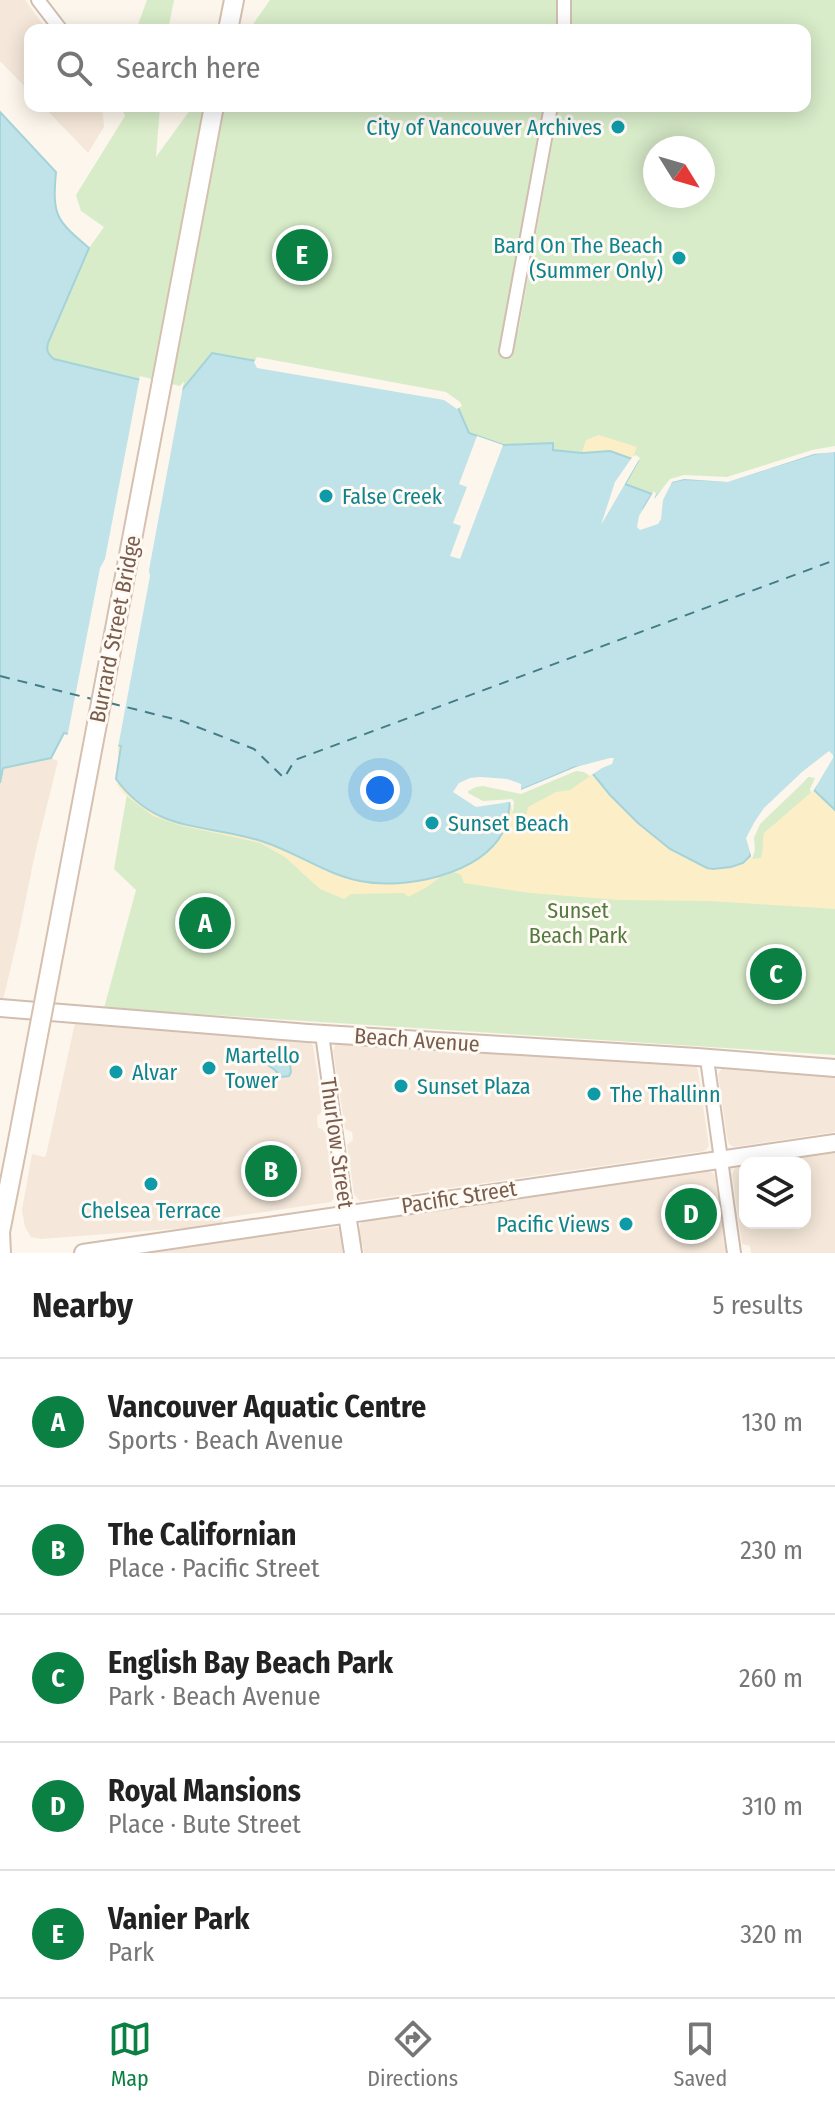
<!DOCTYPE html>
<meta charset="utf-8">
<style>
body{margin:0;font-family:"Fira Sans Condensed",sans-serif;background:#f6f6f6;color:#222}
.controls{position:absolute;right:24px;bottom:24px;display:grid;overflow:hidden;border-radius:16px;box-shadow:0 4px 20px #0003}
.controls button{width:72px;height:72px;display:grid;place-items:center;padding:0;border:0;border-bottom:2px solid #e0e0e0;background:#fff;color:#222;font:40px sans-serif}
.compass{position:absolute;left:643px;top:136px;width:72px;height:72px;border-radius:50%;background:#fff;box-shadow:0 4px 20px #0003;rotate:127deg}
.you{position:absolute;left:380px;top:790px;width:28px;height:28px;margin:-20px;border:6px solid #fff;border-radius:50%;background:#1a73e8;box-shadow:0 0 0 12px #1a73e833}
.badge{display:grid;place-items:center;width:52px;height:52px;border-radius:50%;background:#0b8043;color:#fff;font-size:26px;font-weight:700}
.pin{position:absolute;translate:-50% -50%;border:4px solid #fff;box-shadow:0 2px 8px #0006}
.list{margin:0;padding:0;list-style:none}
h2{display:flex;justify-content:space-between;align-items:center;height:104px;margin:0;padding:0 32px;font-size:34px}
h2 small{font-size:26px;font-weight:400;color:#767676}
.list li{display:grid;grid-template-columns:52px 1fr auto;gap:24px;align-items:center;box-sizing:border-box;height:128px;padding:0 32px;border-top:2px solid #e0e0e0}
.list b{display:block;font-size:30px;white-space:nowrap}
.list p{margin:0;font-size:26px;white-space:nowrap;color:#767676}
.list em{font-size:26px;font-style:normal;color:#767676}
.icon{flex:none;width:44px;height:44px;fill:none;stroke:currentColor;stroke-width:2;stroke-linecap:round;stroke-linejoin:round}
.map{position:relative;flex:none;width:835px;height:1253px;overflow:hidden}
.search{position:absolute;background:#fff;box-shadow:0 4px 20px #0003;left:24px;right:24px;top:24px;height:88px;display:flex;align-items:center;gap:20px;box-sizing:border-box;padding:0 28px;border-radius:16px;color:#767676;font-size:30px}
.sheet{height:744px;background:#fff}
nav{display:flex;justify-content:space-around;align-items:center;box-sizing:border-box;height:112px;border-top:2px solid #e0e0e0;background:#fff;font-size:22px;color:#767676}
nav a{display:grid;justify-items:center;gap:4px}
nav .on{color:#0b8043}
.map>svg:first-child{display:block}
</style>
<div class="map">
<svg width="835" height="1253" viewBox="0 0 835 1253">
<rect width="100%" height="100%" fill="#fdf6ec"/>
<!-- residential -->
<path fill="#f5e8da" d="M0,0H25L47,30H30V92L0,61Z
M43,106H102L104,127L88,153Z
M51,758L58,761L35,854L18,937L4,996L2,1001H0V783L3,768Z
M75,1023L309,1040L313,1046L323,1108L320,1114L317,1116L318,1128L322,1129L326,1134L334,1199L331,1202L223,1218L222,1224L198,1227L41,1239L31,1237L25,1227L22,1210L32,1154L44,1157L46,1155Z
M341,1042L695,1064L698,1070L709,1146L705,1151L360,1201L354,1194L347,1145L353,1140L352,1132L345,1129L333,1051L335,1045Z
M723,1067L835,1073V1132L734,1147L729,1144L727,1138L718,1074Z
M835,1152V1253H751L750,1246L742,1244L732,1175L734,1169L745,1165V1223H805V1163H758Z
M707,1170L713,1173L715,1177L726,1253H364L363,1246L358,1239L357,1233L362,1221L366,1220Z
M340,1227L343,1229L345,1242L342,1246V1253H132L175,1246Z"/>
<!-- green -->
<path fill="#d8ecc9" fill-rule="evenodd" d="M147,0H174L168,30H136Z
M270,0H559L558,30H249Z
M572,0H835V450L651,508L625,484L597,450L582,453L552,450L525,443L503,445L469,433L182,390L61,362C51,358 45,354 48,343L89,248L104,227L81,211L76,195L125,116L121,106H160L156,157L193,106H546L504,333L518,332L559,106H805V30H571ZM655,148H703V196H655Z
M576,767L756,821L814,772L835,810V1055L104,1008L136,890L114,869L127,794L482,805L465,796L464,789Z"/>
<!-- sand -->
<path fill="#fcefc7" d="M599,435L637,447L631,461L574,517L583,449L586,440Z
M116,745L476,807L510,802L512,812L521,822L525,820L528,807L556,792L570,790L599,770L755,821L752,859L761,858C764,849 762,842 764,833L814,790L835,760V909L710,901L619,900L530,893L464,883L461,875L454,872L440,877L427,887L408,897L404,893L351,894L344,899L320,889L285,857L260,843L179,825L153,816L124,794L117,785L122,769Z"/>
<!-- water -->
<path fill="#bfe3e8" stroke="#a5d3da" stroke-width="2" d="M0,112L56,172C52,216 56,220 89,248L48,343C46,351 48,354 54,359L182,390L212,353L445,395L457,405L469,433L503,445L553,443V450L582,453L610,451L638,461L625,484L652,494L643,509L671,482L684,479L728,481L814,454L835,450V810L814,790L819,778L814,772L756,821L750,856L743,863L731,867L713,869L707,868L670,849L638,823L610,795L593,774L586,768L575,767L521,790L484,782L463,791L474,802H510C509,812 508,823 503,832C480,875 404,890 360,881C324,874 293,850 258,840C201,823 156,833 116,779L121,746L64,733L51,758L3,768L0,783Z
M275,1059L281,1063L286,1062L290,1065L291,1072L289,1076L281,1077L275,1070L269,1066V1061Z"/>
<!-- pier -->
<path fill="#fdf6ec" d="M257,357L446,392L460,402L462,406L457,409L444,400L257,368L254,362Z
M140,376L180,386L184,381L149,570L150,576L116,758L117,749L67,738L100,568L105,559Z
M477,436L503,445L460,559L450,556L461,526L453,523L467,487L459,484Z
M835,446V452L814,454L728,482L684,479L672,482L663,500L661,519L658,524L640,530L637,527L639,516L654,491L656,494L654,499L670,479L684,475L727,477L812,450Z
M636,455L640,458L601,525L615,482L633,456Z
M829,751L833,755V758L814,790L811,793L810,789L815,778L809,777L760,824L754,838L755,850L752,859L746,838L755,821L764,808L802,772Z
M610,758H614L612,764L602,768L590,776L584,772L576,771L521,794L483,786L476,787L468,791V793L483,801L512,799L514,802L513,813L510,802L476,807L453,792L459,783L470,778L481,777L507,779L521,784V790L576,767Z"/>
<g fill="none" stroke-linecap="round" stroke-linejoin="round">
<!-- ferry -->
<path stroke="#437c86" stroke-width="2" stroke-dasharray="10 8" stroke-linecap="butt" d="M0,676L92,699
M110,703L182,721L254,749L284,778L295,760L835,560"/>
<defs>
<path id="minor" d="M38,0L61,30
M564,30V0
M506,351L551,106
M322,1034L347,1214
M707,1059L734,1253"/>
<path id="tertiary" d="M0,1008L308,1033L697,1057L835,1068
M347,1214L353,1253
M83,1253L835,1143"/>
<path id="secondary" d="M228,30L234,0
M162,381L214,106
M1,1253L0,1232L16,1151"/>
</defs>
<!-- minor casing -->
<use href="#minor" stroke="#d1beb0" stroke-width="16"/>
<!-- tertiary casing -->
<use href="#tertiary" stroke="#d1beb0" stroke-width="20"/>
<!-- secondary casing -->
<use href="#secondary" stroke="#d6c0b0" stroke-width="22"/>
<!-- minor -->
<use href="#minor" stroke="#fff" stroke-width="12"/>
<!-- tertiary -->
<use href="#tertiary" stroke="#fff" stroke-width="16"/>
<!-- secondary -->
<use href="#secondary" stroke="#fff" stroke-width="18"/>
<defs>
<path id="secondary-bridge" d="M16,1151L162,381"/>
</defs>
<!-- secondary-bridge casing -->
<use href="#secondary-bridge" stroke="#d6c0b0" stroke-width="22" stroke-linecap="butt"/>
<!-- secondary-bridge -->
<use href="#secondary-bridge" stroke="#fff" stroke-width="18"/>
</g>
<!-- markers -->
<g fill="#0f9aa8" stroke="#fffaf3" stroke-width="3">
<circle cx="618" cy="127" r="8"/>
<circle cx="679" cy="258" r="8"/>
<circle cx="326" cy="496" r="8"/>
<circle cx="432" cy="823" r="8"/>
<circle cx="209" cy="1068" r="8"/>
<circle cx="116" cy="1072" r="8"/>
<circle cx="401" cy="1086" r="8"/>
<circle cx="594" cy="1094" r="8"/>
<circle cx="151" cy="1184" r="8"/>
<circle cx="626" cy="1224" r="8"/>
</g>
<g text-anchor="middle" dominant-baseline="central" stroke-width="6" stroke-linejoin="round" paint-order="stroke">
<!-- culture labels -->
<g font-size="22" fill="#0d838f" stroke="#fffaf3" text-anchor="start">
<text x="602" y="127" text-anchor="end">City of Vancouver Archives</text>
<text x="663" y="245" text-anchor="end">Bard On The Beach<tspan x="663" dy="25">(Summer Only)</tspan></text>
<text x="342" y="496">False Creek</text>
<text x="448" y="823">Sunset Beach</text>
<text x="225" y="1055">Martello<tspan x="225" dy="25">Tower</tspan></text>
<text x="132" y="1072">Alvar</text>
<text x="417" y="1086">Sunset Plaza</text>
<text x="610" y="1094">The Thallinn</text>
<text x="151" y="1210" text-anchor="middle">Chelsea Terrace</text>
<text x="610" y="1224" text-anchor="end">Pacific Views</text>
</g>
<!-- street labels -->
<g font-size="22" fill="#7a5c4d" stroke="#fffaf3">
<text transform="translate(115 629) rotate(-79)">Burrard Street Bridge</text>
<text transform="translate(417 1040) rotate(4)">Beach Avenue</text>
<text transform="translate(337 1143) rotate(82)">Thurlow Street</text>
<text transform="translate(459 1197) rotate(-9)">Pacific Street</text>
</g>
<!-- park labels -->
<g font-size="22" fill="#537a41" stroke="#fffaf3">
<text x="578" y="910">Sunset<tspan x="578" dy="25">Beach Park</tspan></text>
</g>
</g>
</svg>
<div class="controls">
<button><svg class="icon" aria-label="layers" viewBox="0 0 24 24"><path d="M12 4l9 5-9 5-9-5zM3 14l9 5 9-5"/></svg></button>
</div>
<svg class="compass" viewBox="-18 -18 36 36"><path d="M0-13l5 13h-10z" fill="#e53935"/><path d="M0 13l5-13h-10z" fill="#767676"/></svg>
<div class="you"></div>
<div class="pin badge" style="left:205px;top:923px">A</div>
<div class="pin badge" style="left:271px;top:1171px">B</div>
<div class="pin badge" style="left:776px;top:974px">C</div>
<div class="pin badge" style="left:691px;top:1214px">D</div>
<div class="pin badge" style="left:302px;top:255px">E</div>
<div class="search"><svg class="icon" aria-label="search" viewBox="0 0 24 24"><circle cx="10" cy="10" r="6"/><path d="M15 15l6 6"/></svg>Search here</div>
</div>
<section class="sheet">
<h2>Nearby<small>5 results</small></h2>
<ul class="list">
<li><span class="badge">A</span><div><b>Vancouver Aquatic Centre</b><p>Sports · Beach Avenue</p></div><em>130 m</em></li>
<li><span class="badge">B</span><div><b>The Californian</b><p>Place · Pacific Street</p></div><em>230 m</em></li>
<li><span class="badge">C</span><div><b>English Bay Beach Park</b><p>Park · Beach Avenue</p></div><em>260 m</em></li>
<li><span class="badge">D</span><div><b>Royal Mansions</b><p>Place · Bute Street</p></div><em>310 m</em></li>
<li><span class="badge">E</span><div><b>Vanier Park</b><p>Park</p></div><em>320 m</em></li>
</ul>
</section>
<nav>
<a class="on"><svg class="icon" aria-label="map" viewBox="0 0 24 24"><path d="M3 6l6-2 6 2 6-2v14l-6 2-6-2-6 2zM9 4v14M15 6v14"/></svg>Map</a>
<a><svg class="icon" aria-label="directions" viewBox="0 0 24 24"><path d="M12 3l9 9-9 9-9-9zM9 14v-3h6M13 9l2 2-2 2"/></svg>Directions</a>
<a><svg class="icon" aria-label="saved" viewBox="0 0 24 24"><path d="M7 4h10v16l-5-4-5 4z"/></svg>Saved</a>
</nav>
